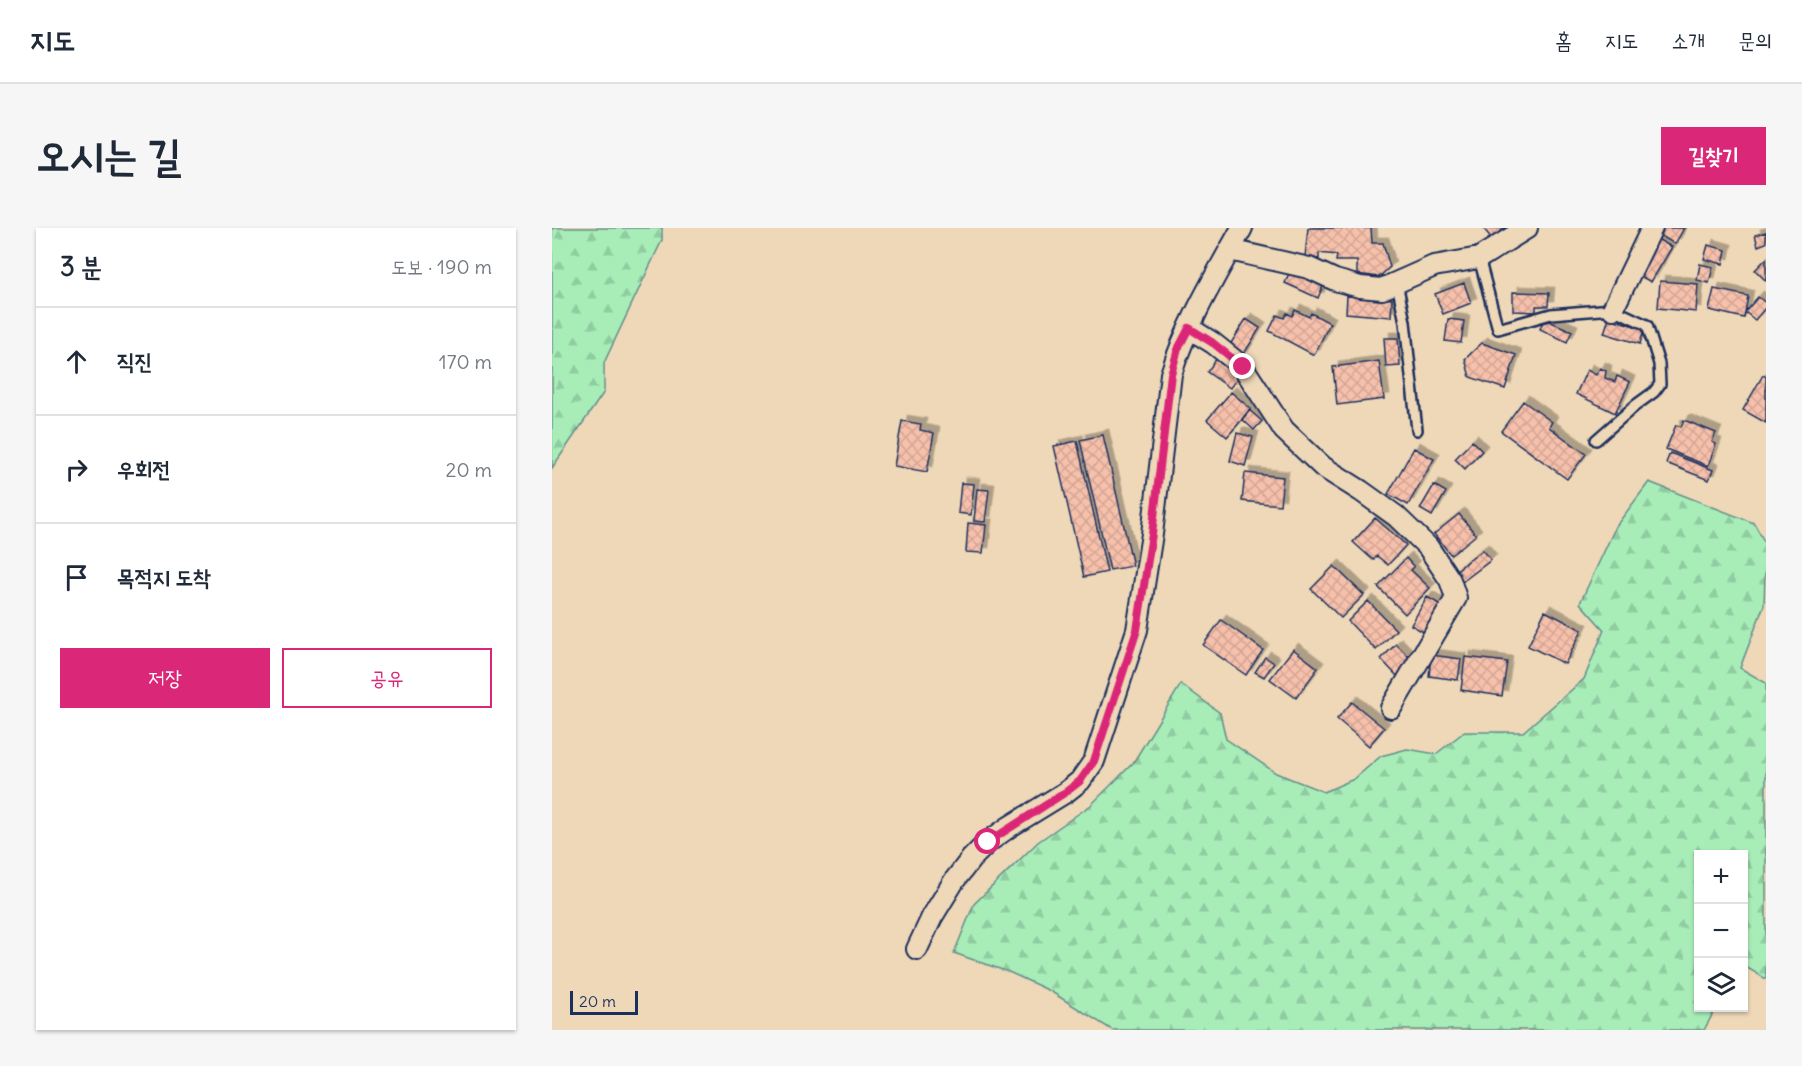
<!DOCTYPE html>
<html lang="ko">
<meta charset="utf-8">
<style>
body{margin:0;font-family:Delius,"Poor Story",sans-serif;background:#f6f6f7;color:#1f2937}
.controls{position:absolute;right:18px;bottom:18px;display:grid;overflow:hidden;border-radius:0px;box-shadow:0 2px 4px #0004}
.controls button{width:54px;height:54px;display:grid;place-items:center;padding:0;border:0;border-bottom:2px solid #e0e1e3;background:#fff;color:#1f2937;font:30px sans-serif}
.scale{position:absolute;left:18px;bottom:15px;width:68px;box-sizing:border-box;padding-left:6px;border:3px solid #1b2f5e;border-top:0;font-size:16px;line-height:21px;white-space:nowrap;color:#1b2f5e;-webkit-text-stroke:4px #eed8b7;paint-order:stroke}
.stop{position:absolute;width:18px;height:18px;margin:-14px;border:4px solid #db2777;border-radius:50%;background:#fff}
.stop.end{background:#db2777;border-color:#fff;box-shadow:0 2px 6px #0008}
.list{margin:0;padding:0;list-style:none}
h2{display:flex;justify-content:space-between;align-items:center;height:78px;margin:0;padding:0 24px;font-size:26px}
h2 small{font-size:20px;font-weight:400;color:#747a83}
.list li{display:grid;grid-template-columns:39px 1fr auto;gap:18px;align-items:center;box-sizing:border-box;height:108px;padding:0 24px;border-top:2px solid #e0e1e3}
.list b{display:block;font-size:22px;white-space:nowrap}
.list em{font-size:20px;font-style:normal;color:#747a83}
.actions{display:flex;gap:12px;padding:18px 24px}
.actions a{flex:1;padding:14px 0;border:2px solid #db2777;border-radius:0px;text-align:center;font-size:21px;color:#db2777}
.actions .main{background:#db2777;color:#fff}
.icon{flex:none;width:33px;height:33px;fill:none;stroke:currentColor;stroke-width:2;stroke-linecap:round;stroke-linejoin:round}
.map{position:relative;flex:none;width:1214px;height:802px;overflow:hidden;border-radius:0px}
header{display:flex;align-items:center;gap:36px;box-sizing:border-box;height:84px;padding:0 30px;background:#fff;border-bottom:2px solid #e0e1e3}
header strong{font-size:28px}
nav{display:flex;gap:33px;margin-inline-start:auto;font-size:21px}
.intro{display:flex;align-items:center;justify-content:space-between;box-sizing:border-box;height:144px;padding:0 36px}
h1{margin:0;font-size:42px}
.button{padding:15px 27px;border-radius:0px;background:#db2777;color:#fff;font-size:21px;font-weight:700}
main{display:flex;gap:36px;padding:0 36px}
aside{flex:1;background:#fff;border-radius:0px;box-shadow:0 2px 4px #0004}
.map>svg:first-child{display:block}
</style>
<header>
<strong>지도</strong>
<nav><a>홈</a><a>지도</a><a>소개</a><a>문의</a></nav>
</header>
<div class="intro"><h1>오시는 길</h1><a class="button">길찾기</a></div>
<main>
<aside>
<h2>3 분<small>도보 · 190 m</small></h2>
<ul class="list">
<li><svg class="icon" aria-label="ahead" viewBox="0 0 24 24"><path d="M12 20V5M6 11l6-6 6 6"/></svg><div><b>직진</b></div><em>170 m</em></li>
<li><svg class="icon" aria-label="right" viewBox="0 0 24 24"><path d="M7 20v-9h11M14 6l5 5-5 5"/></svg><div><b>우회전</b></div><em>20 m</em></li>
<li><svg class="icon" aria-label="arrive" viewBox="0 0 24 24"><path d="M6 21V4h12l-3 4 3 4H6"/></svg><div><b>목적지 도착</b></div></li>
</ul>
<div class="actions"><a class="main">저장</a><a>공유</a></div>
</aside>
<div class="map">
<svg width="1214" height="802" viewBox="0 0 1214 802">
<defs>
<pattern id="forest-firs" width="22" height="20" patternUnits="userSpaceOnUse" patternTransform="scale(1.5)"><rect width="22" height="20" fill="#a8edb8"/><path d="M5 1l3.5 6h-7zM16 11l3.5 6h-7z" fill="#90cca1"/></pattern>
<pattern id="building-cross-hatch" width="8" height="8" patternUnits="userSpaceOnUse" patternTransform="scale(1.5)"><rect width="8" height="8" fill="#f6c0aa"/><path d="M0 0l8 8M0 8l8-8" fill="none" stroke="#d2a595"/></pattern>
<filter id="shadow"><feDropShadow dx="5.5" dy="-5.5" stdDeviation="0" flood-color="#0004"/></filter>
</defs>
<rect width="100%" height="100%" fill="#eed8b7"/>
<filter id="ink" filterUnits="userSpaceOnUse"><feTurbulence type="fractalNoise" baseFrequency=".0167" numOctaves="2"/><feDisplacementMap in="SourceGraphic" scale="12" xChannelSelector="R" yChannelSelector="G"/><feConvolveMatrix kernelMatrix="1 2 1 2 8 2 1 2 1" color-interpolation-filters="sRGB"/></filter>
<g filter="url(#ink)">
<!-- forest -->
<path fill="url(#forest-firs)" stroke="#628e8b" stroke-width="1.5" d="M0,0H110V12L52,135V164L0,240Z
M1097,254L1202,295L1214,317L1212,377L1188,440L1214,455V751L1192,738V626H1146V780H1164L1152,802H560L498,763L459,745L402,725L422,676L486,614L539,577L581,535L629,456L668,485L674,511L724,545L772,564L802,551L829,528L855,521L884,526L912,504H971L1032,451L1052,402L1028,375L1064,298Z"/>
<!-- building -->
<path fill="url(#building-cross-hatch)" stroke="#1b2f5e" stroke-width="1.5" filter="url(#shadow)" d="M756,0H819L820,15H831L838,39L827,49L805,46V33H784L785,27L767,25V31L753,29Z
M931,0H956L941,12Z
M1111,0H1132L1123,16L1107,7Z
M1214,4V15L1206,18L1203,7Z
M1105,11L1120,19L1099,54L1084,46Z
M1156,17L1174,22L1171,36L1152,31Z
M1214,31V53L1203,42Z
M1148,36L1161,39L1157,55L1145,52Z
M738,43L771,58L766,70L733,55Z
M1108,53L1146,56L1144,84L1106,80Z
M912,55L919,75L891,86L883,66Z
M1162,61L1196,68L1192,90L1157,82Z
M961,64L997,65L996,78H984V84L961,83Z
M795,68L840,71L839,89L794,85Z
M1206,69L1214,75V79L1203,92L1193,84Z
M743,82L757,89L759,85L778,95L762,127L717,103L725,87L732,90L735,85L740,88Z
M1057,90L1092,101L1088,116L1052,105Z
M694,91L708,100L690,129L676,120Z
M896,91L912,93L909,115L893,113Z
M992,91L1020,103L1015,114L988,101Z
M832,110H846L848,138L834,139Z
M930,115L964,127L953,161L918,149L913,131Z
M665,130L688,146L678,160L655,144Z
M827,133L832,171L785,177L781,139Z
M1048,140L1054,143L1053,150L1063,154L1065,148L1078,154L1063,185L1024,166L1035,142L1044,147Z
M1211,147L1214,149V195L1191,182Z
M679,164L699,181L675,209L655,192Z
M971,173L1000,194L997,199L1034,226L1015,251L949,203Z
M697,182L710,193L702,202L690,191Z
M1132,192L1164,205L1160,214L1164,216L1156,238L1114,221L1124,197L1129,199Z
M350,193L369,196L368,202L382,205L375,244L342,238Z
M685,205L701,209L693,238L678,233Z
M551,207L581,338L558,342L528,212Z
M525,213L555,344L532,349L502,218Z
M920,213L930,223L913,241L903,231Z
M862,220L882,231L856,277L836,266Z
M1118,225L1161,242L1157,252L1114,235Z
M693,245L731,249L728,277L690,273Z
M409,255L422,256L419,287L406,285Z
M882,257L894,264L880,288L868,281Z
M425,261L437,262L433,294L422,293Z
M907,286L924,307L899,327L882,306Z
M823,290L854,317L836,337L825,328L821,332L801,314Z
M416,295L434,297L431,325L414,324Z
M931,322L939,332L910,354L902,344Z
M854,330L862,339L859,342L878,360L853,386L826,359Z
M782,338L812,367L789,390L759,361Z
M875,369L889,377L873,405L859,397Z
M816,373L844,402L824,422L796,393Z
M993,383L1030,402L1013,436L976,418Z
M669,392L711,422L694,447L651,417Z
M844,416L861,433L845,448L829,431Z
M741,421L766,440L744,470L718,451Z
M879,427L909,431L906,452L877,448Z
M713,429L722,435L712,449L703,444Z
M913,429L955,434L950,468L909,462Z
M800,474L832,500L817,518L785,491Z"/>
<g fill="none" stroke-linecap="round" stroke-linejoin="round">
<defs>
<path id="lane" d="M927,30L946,101L999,86L1061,81L1095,97L1107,136L1108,156L1102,164L1084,177L1044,212
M845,55L853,94L865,202"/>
<path id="street" d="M678,22L757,40L783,52L808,59L830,61L882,38L927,30L975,0
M1061,81L1100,0
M637,100L661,115L691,139L732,202L771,239L809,263L844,288L876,319L898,352L904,370L839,480
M365,721L380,689L402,653L419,631L436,614L457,599L514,564L528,553L542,533L585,402L600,306L619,146C635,95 664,47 690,0"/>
</defs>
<!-- lane casing -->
<use href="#lane" stroke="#1b2f5e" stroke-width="14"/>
<!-- street casing -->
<use href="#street" stroke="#1b2f5e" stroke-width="24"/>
<!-- lane -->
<use href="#lane" stroke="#eed8b7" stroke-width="9"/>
<!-- street -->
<use href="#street" stroke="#eed8b7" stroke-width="20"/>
</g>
</g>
<g fill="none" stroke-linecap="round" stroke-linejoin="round" filter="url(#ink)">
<!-- route -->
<path stroke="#db2777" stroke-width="8" d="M436,614L514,564L528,553L542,533L585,402L600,306L619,146L626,121L637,100L661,115L691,139"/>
</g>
</svg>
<div class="controls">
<button>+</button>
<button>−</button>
<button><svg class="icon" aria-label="layers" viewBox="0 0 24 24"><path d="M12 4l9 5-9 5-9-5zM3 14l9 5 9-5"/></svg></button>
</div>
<div class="scale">20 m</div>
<div class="stop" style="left:436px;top:614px"></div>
<div class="stop end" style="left:691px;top:139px"></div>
</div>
</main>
